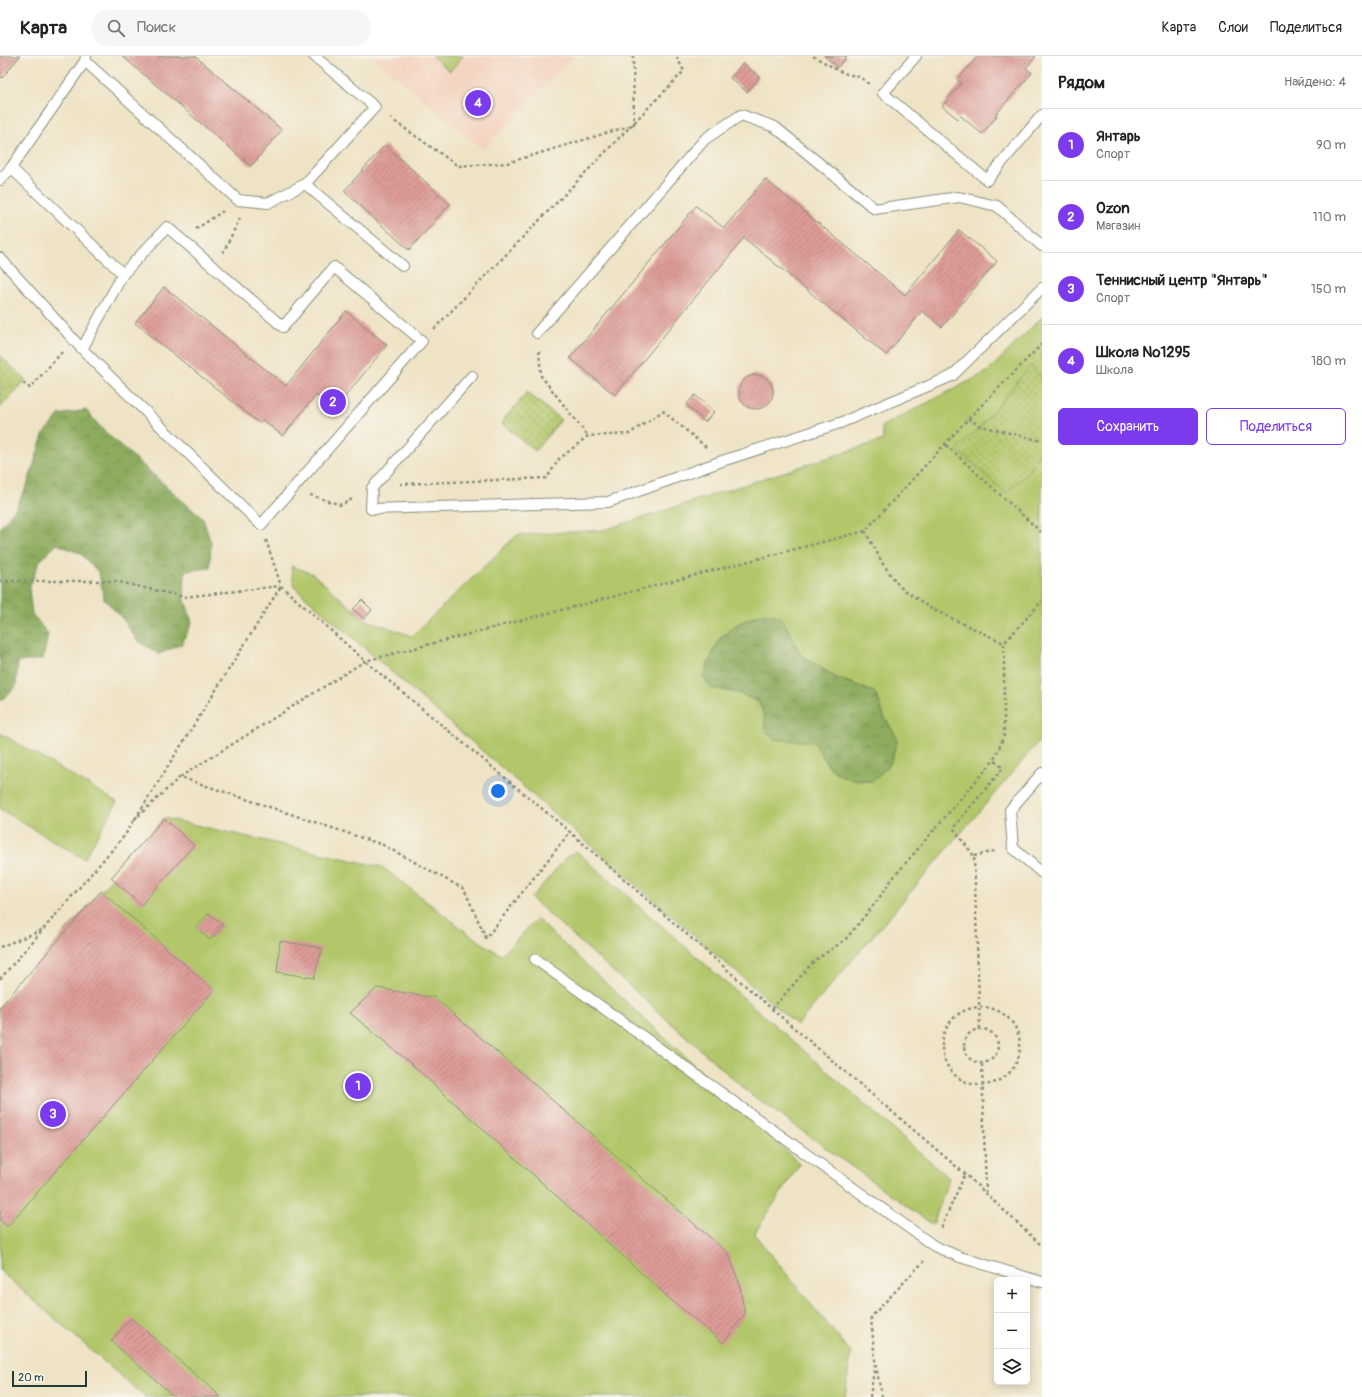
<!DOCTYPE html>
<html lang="ru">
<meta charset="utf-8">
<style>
body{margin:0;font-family:Pangolin,sans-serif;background:#f6f6f6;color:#222}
.controls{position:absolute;right:12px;bottom:12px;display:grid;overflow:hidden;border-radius:6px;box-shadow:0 2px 10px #0003}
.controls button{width:36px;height:36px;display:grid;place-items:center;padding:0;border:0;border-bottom:1px solid #e0e0e0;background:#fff;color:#222;font:20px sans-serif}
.scale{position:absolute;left:12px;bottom:10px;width:75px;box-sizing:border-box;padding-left:4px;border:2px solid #1f3d34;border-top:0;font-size:11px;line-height:14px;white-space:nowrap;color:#1f3d34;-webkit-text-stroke:3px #f7f3e8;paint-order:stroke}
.you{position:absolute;left:498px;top:735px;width:14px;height:14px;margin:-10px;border:3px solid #fff;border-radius:50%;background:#1a73e8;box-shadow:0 0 0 6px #1a73e833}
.badge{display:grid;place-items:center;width:26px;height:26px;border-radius:50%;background:#7c3aed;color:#fff;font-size:13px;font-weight:700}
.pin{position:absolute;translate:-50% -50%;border:2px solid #fff;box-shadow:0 1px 4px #0006}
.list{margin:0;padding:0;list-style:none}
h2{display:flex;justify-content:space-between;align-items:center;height:52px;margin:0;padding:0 16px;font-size:17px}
h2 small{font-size:13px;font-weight:400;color:#767676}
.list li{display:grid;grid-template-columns:26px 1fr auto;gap:12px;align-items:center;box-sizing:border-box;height:72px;padding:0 16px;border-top:1px solid #e0e0e0}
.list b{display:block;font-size:15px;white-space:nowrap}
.list p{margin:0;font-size:13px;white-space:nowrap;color:#767676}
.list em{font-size:13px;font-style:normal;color:#767676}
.actions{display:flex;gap:8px;padding:12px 16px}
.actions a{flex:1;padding:9px 0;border:1px solid #7c3aed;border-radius:6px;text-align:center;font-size:14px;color:#7c3aed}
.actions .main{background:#7c3aed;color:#fff}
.icon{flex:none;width:22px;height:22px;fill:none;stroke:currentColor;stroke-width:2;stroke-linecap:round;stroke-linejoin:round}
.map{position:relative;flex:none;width:1042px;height:1341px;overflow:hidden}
header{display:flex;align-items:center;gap:24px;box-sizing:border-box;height:56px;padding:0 20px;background:#fff;border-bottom:1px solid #e0e0e0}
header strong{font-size:19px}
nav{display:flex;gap:22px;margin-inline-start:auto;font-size:14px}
.search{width:280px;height:36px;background:#f6f6f6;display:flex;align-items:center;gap:10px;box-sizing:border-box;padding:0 14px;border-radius:22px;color:#767676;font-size:15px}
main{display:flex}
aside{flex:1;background:#fff}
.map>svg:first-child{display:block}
</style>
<header>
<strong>Карта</strong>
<div class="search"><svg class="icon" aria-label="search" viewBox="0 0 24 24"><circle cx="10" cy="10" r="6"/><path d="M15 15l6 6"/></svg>Поиск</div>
<nav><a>Карта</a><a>Слои</a><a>Поделиться</a></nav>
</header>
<main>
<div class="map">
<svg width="1042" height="1341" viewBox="0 0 1042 1341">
<defs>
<pattern id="forest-crowns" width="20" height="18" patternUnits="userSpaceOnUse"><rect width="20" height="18" fill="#8dac5f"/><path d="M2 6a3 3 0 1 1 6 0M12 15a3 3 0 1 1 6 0" fill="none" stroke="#738d4f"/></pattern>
<pattern id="park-dots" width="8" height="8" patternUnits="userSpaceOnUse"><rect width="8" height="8" fill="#b2c76b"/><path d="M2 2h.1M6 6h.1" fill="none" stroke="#90a359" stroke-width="1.8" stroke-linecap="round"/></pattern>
<pattern id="building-hatch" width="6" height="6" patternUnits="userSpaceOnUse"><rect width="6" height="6" fill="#de9c98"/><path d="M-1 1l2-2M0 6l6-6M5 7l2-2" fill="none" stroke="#b3807d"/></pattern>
</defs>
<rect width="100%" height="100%" fill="#f7f3e8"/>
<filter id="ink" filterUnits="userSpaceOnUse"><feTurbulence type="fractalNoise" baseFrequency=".025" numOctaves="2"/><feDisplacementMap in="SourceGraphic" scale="8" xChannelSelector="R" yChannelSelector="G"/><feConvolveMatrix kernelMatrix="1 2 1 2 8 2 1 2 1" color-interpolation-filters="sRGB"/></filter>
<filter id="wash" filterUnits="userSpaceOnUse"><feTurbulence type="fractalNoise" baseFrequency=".012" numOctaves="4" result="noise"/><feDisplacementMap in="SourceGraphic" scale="16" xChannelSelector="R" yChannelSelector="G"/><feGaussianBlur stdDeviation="0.9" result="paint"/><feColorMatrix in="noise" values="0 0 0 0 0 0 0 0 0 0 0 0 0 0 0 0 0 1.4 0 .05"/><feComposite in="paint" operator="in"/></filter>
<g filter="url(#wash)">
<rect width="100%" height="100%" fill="#efe3c5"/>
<!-- built -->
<path fill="#f4d3c0" d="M372,0H573L483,94Z"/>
<!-- grass -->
<path fill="#b2c76b" stroke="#688250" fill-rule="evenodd" d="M432,0H463L450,15Z
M1042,261V682L797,969L294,531L291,510L313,518L364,563L412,580L517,479L604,474L883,384L882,370L987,316ZM768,557L782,562L801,599L835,621L874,636L880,648L884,661L891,671L882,717L873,725H861L828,708L814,686L800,684L765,673L764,658L759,646L748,640L724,634L703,620L720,582L755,560Z
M0,677L117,746L84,803L0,753Z
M164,762L382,811L470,879L501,899L537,863L800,1108L754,1178L851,1297L845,1341H145L0,1215V951Z
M576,795L949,1122L933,1169L748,1036L531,842L567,801Z"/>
<!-- forest -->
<path fill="url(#forest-crowns)" stroke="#56744a" d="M86,354L102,373L203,463L211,487L210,512L185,515L184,541L192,566L182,588L159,598L137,584L122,562L104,543L99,517L80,497L57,488L39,506L29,533L32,558L48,578L43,603L18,606L16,631L0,645V472L15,453L27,430L43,379L59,359Z
M768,557L782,562L801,599L835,621L874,636L880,648L884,661L898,683L890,708L874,725C857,725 838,722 827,708C823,700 819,693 814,686L773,683L765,673L764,658L759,646L736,636L711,632L703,620C719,581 724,568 768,557Z"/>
<!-- park -->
<path fill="url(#park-dots)" stroke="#688250" d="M0,299L26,324L0,352Z
M1031,309L1042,324V392L1031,414L1006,437L957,394L981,370Z
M527,336L561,364L535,395L501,367Z"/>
<g id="blocks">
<!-- building -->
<path fill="url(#building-hatch)" d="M0,0H20L2,22L0,20Z
M122,0H195L282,74L251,110Z
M824,0H847L838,11Z
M978,0H1036L1026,12L1032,17L995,59L997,60L982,78L961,60L958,63L942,50L961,27L957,24Z
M743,7L759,21L747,36L730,22Z
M385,89L450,148L409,194L344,135Z
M765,123L905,239L959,174L997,205L942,271L922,255L886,299L744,182L615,339L570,302L696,150L724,172Z
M164,231L286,330L346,255L387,289L334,354L316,339L283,380L263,364L259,367L135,267Z
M739 336a17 17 0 1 1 34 0a17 17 0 1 1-34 0Z
M695,339L714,356L705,366L686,349Z
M362,544L372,554L364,563L353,553Z
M164,762L194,789L141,849L111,822Z
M101,835L214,934L7,1171L0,1164V951Z
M209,857L223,869L210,884L196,872Z
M280,885L322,892L314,922L277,916Z
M377,932L435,942L729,1198L739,1227L745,1258L723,1287L670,1243L409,1006L350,957Z
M131,1262L221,1341H175L111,1285Z"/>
</g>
</g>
<g filter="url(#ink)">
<use href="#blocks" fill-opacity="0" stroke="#87907c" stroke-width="1"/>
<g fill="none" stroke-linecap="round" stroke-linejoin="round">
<defs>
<path id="service" d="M314,0L375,51L305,128L403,210
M916,0L883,37L987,124L1042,59
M85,5L238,144L268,147L305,128
M11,112L123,218
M0,124L11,112L85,5L86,0
M0,202L82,293L261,469L422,285L334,211L283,271L167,171L123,218L82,293
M537,277L705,83L741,59L775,71L875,153L959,141L997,150L1042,190
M472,320L372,432L371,453L608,446L722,405L840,367L952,320L1042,232
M1042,717L1010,754L1013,792L1042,817
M535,903L934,1190L960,1201L1042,1226"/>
</defs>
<!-- service casing -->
<use href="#service" stroke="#87907c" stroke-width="12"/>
<!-- path -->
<path stroke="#87907c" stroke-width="2.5" stroke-dasharray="3 3" stroke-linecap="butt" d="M633,0L634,69
M813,0L843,17L860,21L869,28
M390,62L458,110L507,107L633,69
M196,173L223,155
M223,197L240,162
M434,273L684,15L676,0
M539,295L541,320L588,380
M23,327L30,332L62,296
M968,363L981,370L1042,385
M946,389L1042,477
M400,428L547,422L559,403L588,380L629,378L663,355L706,391
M310,439L341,449L354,442
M865,475L883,508L899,530L930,552L1004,587
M266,484L281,530L365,605L570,776L772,953L965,1118L1042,1190
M0,525H115L184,541L280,530
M180,721L365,605L865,475L968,363L1042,288
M134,764L180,721L383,789L464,833L486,882L570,776
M974,800L995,795
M0,891L42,874
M0,923L125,779L281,530
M942 990a39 39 0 1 1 78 0a39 39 0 1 1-78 0Z
M772,953L814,905L845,884L877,845L892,823L994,704L1004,680V587L1042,545
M980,973L974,800L953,772L1003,712L994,704
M964 990a17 17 0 1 1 34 0a17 17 0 1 1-34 0Z
M982,1008L986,1137
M941,1172L965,1118
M870,1341L875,1308
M882,1341L875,1305L871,1261L924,1205"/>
<!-- service -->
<use href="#service" stroke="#fff" stroke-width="10"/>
</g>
</g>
</svg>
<div class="controls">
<button>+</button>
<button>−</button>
<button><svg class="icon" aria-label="layers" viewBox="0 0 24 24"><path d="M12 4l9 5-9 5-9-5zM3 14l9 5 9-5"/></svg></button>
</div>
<div class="scale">20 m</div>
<div class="you"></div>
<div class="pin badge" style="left:358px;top:1030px">1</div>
<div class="pin badge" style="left:333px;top:346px">2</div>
<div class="pin badge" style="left:53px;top:1058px">3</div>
<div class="pin badge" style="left:478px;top:47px">4</div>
</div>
<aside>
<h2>Рядом<small>Найдено: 4</small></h2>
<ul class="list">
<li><span class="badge">1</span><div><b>Янтарь</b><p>Спорт</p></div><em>90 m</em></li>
<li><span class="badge">2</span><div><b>Ozon</b><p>Магазин</p></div><em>110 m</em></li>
<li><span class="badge">3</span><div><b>Теннисный центр &quot;Янтарь&quot;</b><p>Спорт</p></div><em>150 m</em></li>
<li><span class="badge">4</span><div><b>Школа №1295</b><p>Школа</p></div><em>180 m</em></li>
</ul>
<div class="actions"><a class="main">Сохранить</a><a>Поделиться</a></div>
</aside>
</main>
